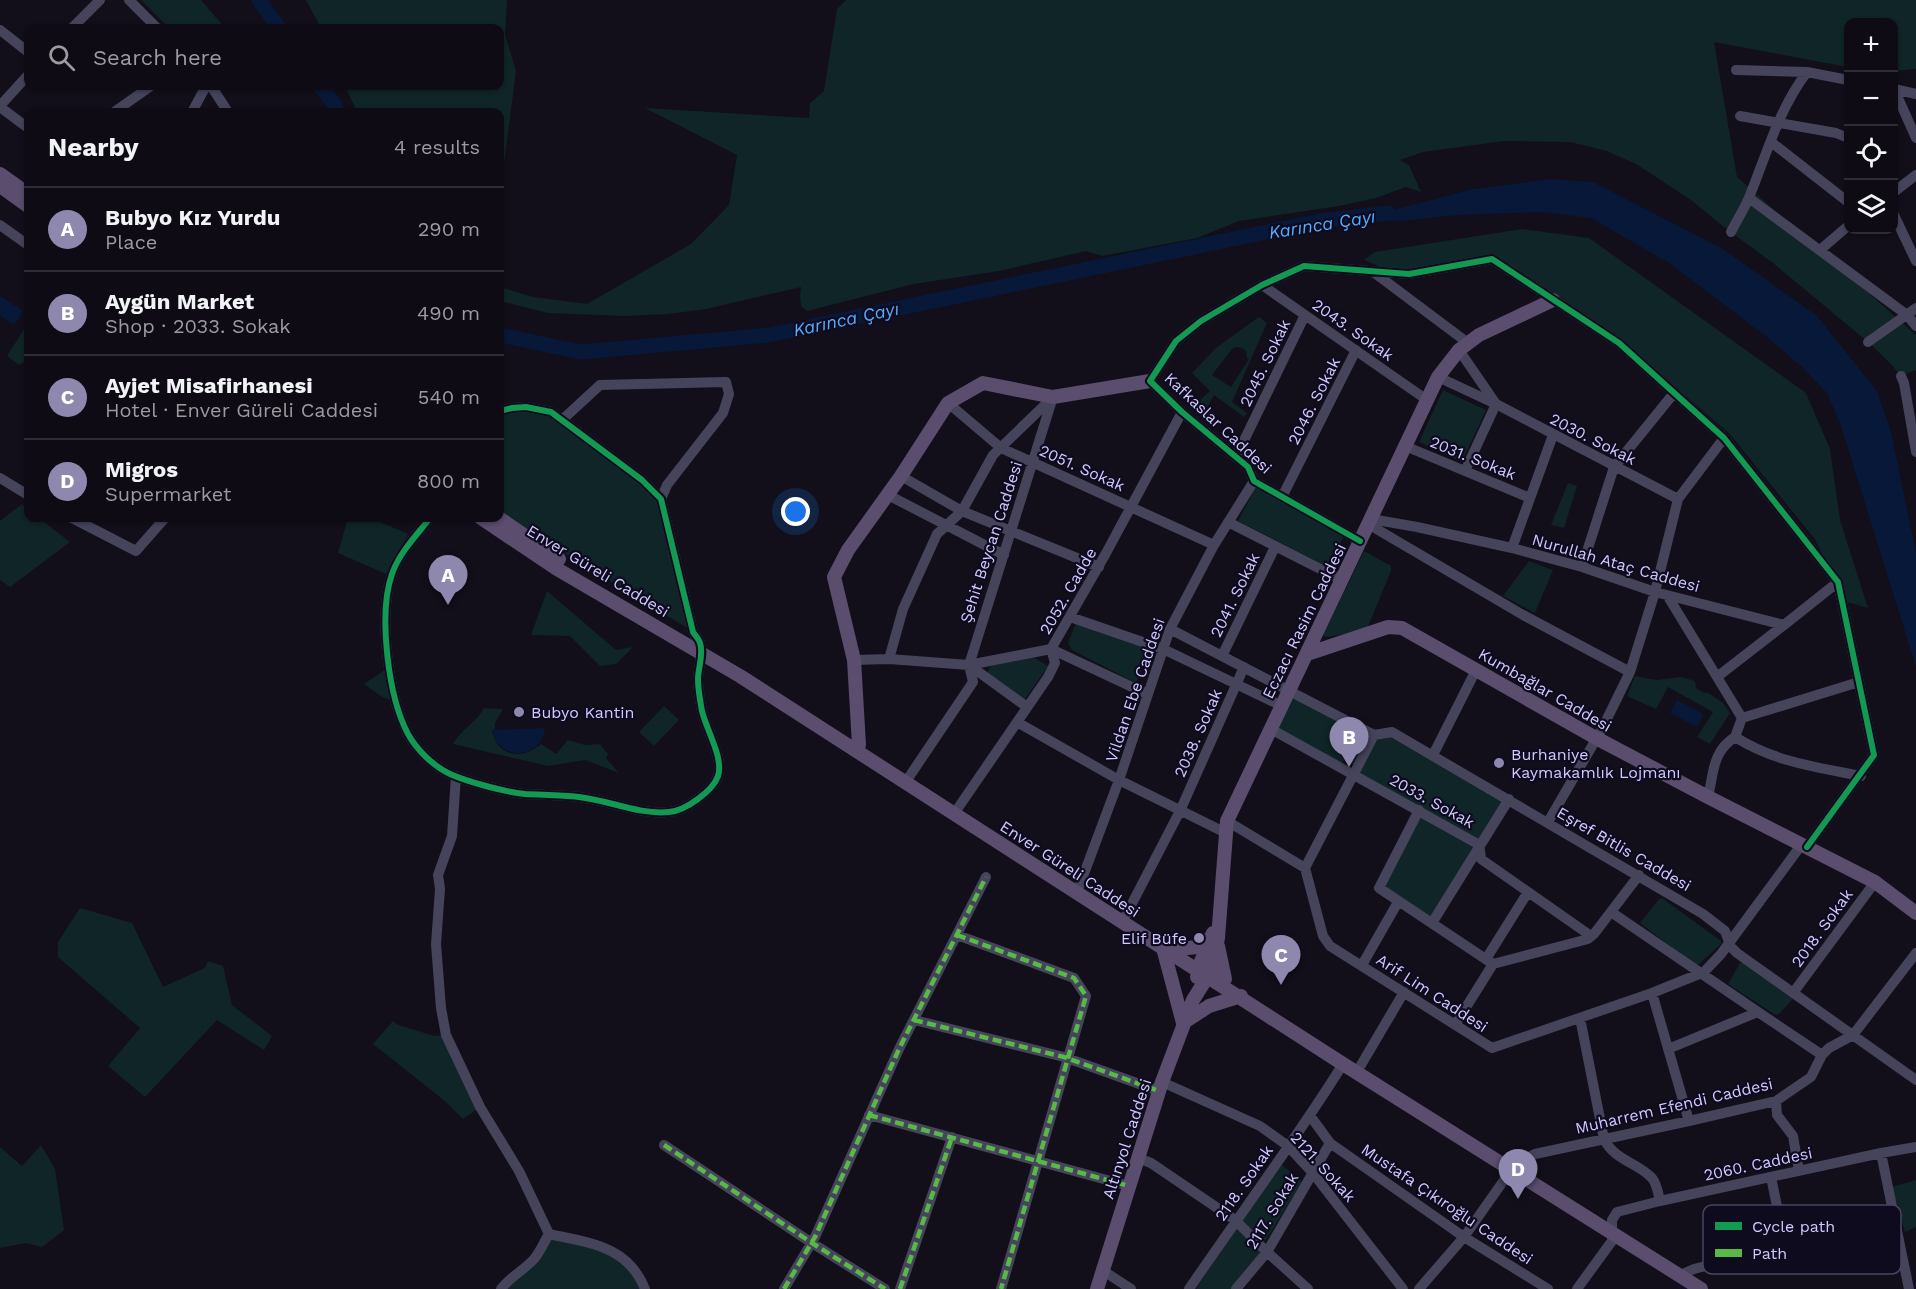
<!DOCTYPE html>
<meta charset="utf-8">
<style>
body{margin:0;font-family:"Work Sans",sans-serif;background:#1c1922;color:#f1f3f6}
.controls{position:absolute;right:18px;top:18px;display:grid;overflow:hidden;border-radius:12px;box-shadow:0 2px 4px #0004}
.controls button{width:54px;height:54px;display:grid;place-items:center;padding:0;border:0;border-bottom:2px solid #2e2b34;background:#0e0b14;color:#f1f3f6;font:30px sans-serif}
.you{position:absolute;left:796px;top:512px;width:21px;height:21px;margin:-15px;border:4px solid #fff;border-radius:50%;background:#1a73e8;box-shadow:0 0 0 9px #1a73e833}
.badge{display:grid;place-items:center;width:39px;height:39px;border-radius:50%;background:#8e88af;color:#fff;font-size:20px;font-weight:700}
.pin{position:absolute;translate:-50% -50px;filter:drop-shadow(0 2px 3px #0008)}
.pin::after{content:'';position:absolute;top:32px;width:21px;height:18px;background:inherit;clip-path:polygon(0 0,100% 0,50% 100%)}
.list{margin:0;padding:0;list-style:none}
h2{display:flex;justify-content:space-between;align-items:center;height:78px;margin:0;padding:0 24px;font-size:26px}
h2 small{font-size:20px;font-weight:400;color:#9b9ba0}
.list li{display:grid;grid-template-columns:39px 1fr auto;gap:18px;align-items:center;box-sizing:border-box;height:84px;padding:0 24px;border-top:2px solid #2e2b34}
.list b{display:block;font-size:22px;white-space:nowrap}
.list p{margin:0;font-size:20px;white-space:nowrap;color:#9b9ba0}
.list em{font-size:20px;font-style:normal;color:#9b9ba0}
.icon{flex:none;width:33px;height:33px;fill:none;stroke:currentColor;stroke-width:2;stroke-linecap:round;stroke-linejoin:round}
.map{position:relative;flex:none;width:1916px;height:1289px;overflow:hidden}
.search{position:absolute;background:#0e0b14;box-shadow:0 2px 4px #0004;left:24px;top:24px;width:480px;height:66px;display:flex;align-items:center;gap:15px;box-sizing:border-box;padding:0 21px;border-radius:12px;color:#9b9ba0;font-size:22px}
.panel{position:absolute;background:#0e0b14;box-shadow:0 2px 4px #0004;left:24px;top:108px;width:480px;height:414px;border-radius:12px}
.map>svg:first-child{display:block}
</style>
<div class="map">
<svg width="1916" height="1289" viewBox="0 0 1916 1289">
<rect width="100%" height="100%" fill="#120f1a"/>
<!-- green -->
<path fill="#0f2527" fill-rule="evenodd" d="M141,0H201L225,28H169Z
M306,0H507L505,35L516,71L504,164L500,175V112H357L345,86H500V28H321Z
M846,0H1916V69L1894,71V22H1848V67L1714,42L1737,177L1916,335V370L1901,376L1890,363L1868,342L1773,263L1724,227L1691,200L1636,164L1607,151L1570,142L1504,141L1423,152L1400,160L1409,165L1421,192L1406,187L1376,198L1339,206L1239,221L1197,238L1102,256L1086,251L999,271L914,284L807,311L801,306L800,297L801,287L706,309L668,314L624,316L548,313L500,301V287L533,297L587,304L691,244L729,205L737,155L645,108L809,118L810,103L824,91L837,9Z
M1522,229L1589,238L1806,393L1830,449L1840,520L1868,608L1847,602L1814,538L1729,433L1648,364L1489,258L1400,275L1364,260L1375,252Z
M1259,317L1267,323L1232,402L1247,413L1244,417L1214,395L1205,411L1197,403L1210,391L1192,373L1217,347ZM1236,347L1242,348L1246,351L1247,358L1249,359L1231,387L1212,375L1232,349Z
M28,323V360L19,365L7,356Z
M1443,390L1486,410L1462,462L1419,442Z
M500,411L551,412L661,499L689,629C626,590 562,553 500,513Z
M1568,483L1577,486L1564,528L1551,525Z
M1256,487L1343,537L1330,568L1238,521Z
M22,504L28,509V518H39L70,542L10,587L0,580V521Z
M348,518H371L408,534L386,574L338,553Z
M1364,551L1391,566V571L1366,631L1326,637L1323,635Z
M1529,561L1553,570L1535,613L1503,596Z
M547,591L616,650L633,647L616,664L600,666L570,636L531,635Z
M1076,623L1151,647L1136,683L1072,650L1068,643Z
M1033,657L1048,666L1023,702L986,675L994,660C1008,664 1018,660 1033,657Z
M389,667L397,702L382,697L364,684Z
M1635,676L1656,680L1681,677L1695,681L1696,688L1704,693L1707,692L1723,703L1730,713L1710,744L1697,737L1713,712L1668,687L1656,709L1627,696Z
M1289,690L1373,735L1392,732L1509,799L1432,923L1381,891L1419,810L1353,774L1357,766L1344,760L1340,768L1271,729Z
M664,706L679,720L654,746L639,732Z
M484,708L503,709L495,723V729L492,730C496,756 522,761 541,744L556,754L568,740L585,745L600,744L608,754L606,758L619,773L585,760L548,766L453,744C461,729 477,722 484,708Z
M1662,898L1721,941V944L1698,965L1694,964L1640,923L1659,899Z
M80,908L132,923L163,987L205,968L208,961L223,966L232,1005L272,1036L264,1050L217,1020L145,1097L108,1066L140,1028L58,957V942Z
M1743,962L1793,999L1779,1014L1777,1015L1774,1014L1728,984L1740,963Z
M393,1021L396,1024L434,1036L446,1035L480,1107L463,1119L446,1102L373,1044Z
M41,1145L55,1169L64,1230L42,1247L26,1243L0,1248V1147L22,1166Z
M1282,1165L1301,1180V1184L1266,1240L1262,1241L1242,1222V1218Z
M1916,1180V1227L1905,1232L1892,1187Z
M1235,1227L1261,1252L1231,1289H1196Z
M549,1234L619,1255L645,1289H501L523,1269Z"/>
<!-- water -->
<path fill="#081839" d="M1551,179L1593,182L1723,249L1817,316L1877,391L1891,432L1916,553V667L1841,426L1827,393L1800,365L1768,338L1669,263L1591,218L1542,212L1457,215L1402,221L1386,220L1369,216L1474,189Z
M0,296L23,311L14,325L0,316Z
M1677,700L1704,714L1697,727L1670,713Z
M545,728C542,760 498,762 492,730Z"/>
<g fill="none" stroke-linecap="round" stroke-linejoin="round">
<!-- river -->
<path stroke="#081839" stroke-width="15" d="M259,0L279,28
M320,86L334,104L337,112
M500,335L581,352L769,335L1320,221L1388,213"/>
<!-- minor -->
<path stroke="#45445b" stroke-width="10" d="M129,0L157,28
M72,28L100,0
M0,30L28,52
M1736,70L1807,72
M211,86L228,112
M1894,89L1916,138
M1894,89L1916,94
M0,106L28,75
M0,107L28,128
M114,112L151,86
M192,112L206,86
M1740,116L1836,133L1848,138
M1771,142L1848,202
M1894,192L1916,175
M1749,198L1907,315L1916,326
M1894,215L1916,261
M0,225L28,245
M1731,232C1737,220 1745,208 1750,195C1767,153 1779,109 1807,72L1848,80
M1820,250L1848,226
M1372,271L1468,343
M1262,285L1427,400
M1868,342L1916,308
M1459,350L1496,404L1465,471
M1901,376L1904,383L1916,452
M1438,377L1496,404L1678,499
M948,403L1001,448L1214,545
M562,420L600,385L726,382L729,394L723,413L667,485L661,499
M1405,446L1530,498
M1236,457L1305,315
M901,476L962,511L1099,567
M0,478L28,495
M888,495L1004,555
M1282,497L1356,350
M72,518L136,551L165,518
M430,518C417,535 399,553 392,574C378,614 388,696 408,734C417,750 433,766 450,774C468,782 505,792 525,794C543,795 561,795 579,797C608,800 639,815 669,812C685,811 713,791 718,776C724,758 706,729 702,711C700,700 698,690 698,679C698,668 704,654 700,643C699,639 695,635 693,632L661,499L642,480L551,412L526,407L512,408L500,411
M1371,519L1417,527L1512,548L1582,567L1655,592L1784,625L1838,582
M1228,522L1342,580
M1368,524L1523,615L1630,672
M1360,541L1254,481L1248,467L1182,412L1150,381L1176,341L1201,321L1262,285L1304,266L1409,274L1492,259L1619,343L1724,438L1838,582L1874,755L1807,847
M1512,548L1553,435
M1582,567L1614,467L1674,393
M1667,595L1742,718L1735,737C1775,762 1815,767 1861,776
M1070,617L1163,649L1282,706
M1170,629L1374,735L1392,732L1703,914L1725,931L1731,947L1737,953L1916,1080
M1222,656L1275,547
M889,659L903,609L937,534L962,511L993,455L1051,399
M854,660L889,659L969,665L1051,649L1147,694
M969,665L1027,707
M1717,677L1784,625
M1742,718L1859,682
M1017,722L1119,780L1226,833
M1271,729L1476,843L1480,850L1481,859L1591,936
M1374,735L1305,868L1323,936L1330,946L1492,1048L1652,993L1704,972L1721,954L1802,844
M1433,755L1476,670
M456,776L452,836L438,875L440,889L436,944L441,1008L446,1035L480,1107L519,1171L549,1234C544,1242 540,1252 534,1259C524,1270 510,1277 501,1289
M909,777L973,682L969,665L1053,397
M1708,797C1714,772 1712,752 1735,737
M958,808L1048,677L1055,663L1051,649L1105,555L1182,412
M1419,810L1379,888L1493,964L1455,1025
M1227,821L1305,868
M1548,822L1602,729L1630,672L1655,592L1678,499L1724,438
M1079,887L1119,780L1170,629L1214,545L1254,481
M1611,912L1758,1012
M1126,915L1180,811L1244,667
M1432,923L1509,799
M957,935L1074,978L1086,996L1001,1289
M1486,959L1528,892
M1493,964L1588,939L1594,934L1639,875
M1362,965L1398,902
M1652,993L1689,1121
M1793,993L1875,882
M1580,1018L1604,1139C1614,1160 1638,1163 1652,1178C1657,1184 1658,1193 1660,1201
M914,1020L1064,1057L1159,1091
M1668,1049L1758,1012L1822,1055
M1361,1065L1404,992
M1162,1082L1260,1126L1288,1146L1312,1172L1403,1289
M1776,1101L1777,1115L1793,1136L1799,1171
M869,1115L1129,1186
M1330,1143L1464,1237L1548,1289
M664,1145L812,1243L885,1289
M1881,1153L1909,1289
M1138,1158L1151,1163L1235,1220L1267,1252L1308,1289
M1771,1177L1785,1245
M549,1234C590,1243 628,1246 645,1289
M1102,1270L1131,1289
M1680,1275L1694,1269L1785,1245L1895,1223
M784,1289L815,1237L899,1049L986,877
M900,1289L952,1137
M1189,1289C1240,1214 1295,1141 1343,1064
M1236,1289L1267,1252L1330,1143L1311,1117
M1419,1289L1464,1237L1516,1163L1535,1154L1689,1121L1776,1101L1811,1077L1822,1055L1829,1048L1853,1035L1916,953
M1577,1289L1612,1241V1220L1617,1212L1660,1201L1881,1153L1916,1147"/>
<!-- major -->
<path stroke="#5a4d6d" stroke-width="14" d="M0,174L28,194
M0,186L28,206
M481,518L557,569L740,676L1343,1064L1701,1289
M499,518L559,559
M1307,654L1388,627L1402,628L1596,738L1708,797L1875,882L1916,913
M859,745L854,660L834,577L848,550L901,476L948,403L983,383L1053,397L1150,381
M1218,946L1225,979
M1163,948L1183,1023L1209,1006L1241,996
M1177,949L1198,947L1210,938
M1197,977L1200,964L1213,933
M1097,1289L1162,1082L1193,1000L1211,971L1218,938L1227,821L1438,377L1459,350L1479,335L1553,300"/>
<!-- quiet -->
<path stroke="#58b947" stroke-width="4.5" stroke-dasharray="9 4.5" stroke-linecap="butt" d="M957,935L1074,978L1086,996L1001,1289
M914,1020L1064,1057L1159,1091
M869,1115L1129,1186
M664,1145L812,1243L885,1289
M784,1289L815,1237L899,1049L986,877
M900,1289L952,1137"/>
<defs>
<path id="cycleway" d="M430,518C417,535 399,553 392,574C378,614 388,696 408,734C417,750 433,766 450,774C468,782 505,792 525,794C543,795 561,795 579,797C608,800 639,815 669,812C685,811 713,791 718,776C724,758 706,729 702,711C700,700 698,690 698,679C698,668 704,654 700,643C699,639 695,635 693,632L661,499L642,480L551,412L526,407L512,408L500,411
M1360,541L1254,481L1248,467L1182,412L1150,381L1176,341L1201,321L1262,285L1304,266L1409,274L1492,259L1619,343L1724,438L1838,582L1874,755L1807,847"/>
</defs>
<!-- cycleway casing -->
<use href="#cycleway" stroke="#0f0b1f" stroke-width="10"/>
<!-- cycleway -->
<use href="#cycleway" stroke="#139951" stroke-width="6"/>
</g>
<!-- markers -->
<g fill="#8e88af" stroke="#0f0b1f" stroke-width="2">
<circle cx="519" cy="712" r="6"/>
<circle cx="1499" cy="763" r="6"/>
<circle cx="1199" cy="938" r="6"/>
</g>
<g text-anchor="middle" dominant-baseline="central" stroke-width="4.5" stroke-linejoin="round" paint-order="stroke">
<!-- street labels -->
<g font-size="16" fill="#d1c9ff" stroke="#0f0b1f">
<text transform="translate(1353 330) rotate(35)">2043. Sokak</text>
<text transform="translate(1265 363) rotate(-64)">2045. Sokak</text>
<text transform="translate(1314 401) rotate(-63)">2046. Sokak</text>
<text transform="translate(1218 423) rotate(43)">Kafkaslar Caddesi</text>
<text transform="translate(1593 439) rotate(27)">2030. Sokak</text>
<text transform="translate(1473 458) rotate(22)">2031. Sokak</text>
<text transform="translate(1082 468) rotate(24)">2051. Sokak</text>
<text transform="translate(991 542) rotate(-72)">Şehit Beycan Caddesi</text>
<text transform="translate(1616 563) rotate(16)">Nurullah Ataç Caddesi</text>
<text transform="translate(598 571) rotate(31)">Enver Güreli Caddesi</text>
<text transform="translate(1068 591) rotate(-60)">2052. Cadde</text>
<text transform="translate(1235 595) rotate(-64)">2041. Sokak</text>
<text transform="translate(1304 621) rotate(-64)">Eczacı Rasim Caddesi</text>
<text transform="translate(1135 690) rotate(-71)">Vildan Ebe Caddesi</text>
<text transform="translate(1545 690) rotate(30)">Kumbağlar Caddesi</text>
<text transform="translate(1198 733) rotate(-66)">2038. Sokak</text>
<text transform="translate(1432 801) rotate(29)">2033. Sokak</text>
<text transform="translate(1624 849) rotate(30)">Eşref Bitlis Caddesi</text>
<text transform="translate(1070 869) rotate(33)">Enver Güreli Caddesi</text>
<text transform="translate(1822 928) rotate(-54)">2018. Sokak</text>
<text transform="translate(1432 993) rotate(33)">Arif Lim Caddesi</text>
<text transform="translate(1674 1106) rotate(-13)">Muharrem Efendi Caddesi</text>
<text transform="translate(1127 1139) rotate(-72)">Altınyol Caddesi</text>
<text transform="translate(1758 1164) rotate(-12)">2060. Caddesi</text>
<text transform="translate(1323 1167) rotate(48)">2121. Sokak</text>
<text transform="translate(1244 1183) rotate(-55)">2118. Sokak</text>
<text transform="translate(1447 1204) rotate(34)">Mustafa Çıkıroğlu Caddesi</text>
<text transform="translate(1272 1211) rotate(-59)">2117. Sokak</text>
</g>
<!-- poi labels -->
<g font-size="16" fill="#d1c9ff" stroke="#0f0b1f" text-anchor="start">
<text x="531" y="712">Bubyo Kantin</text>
<text x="1511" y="754">Burhaniye<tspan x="1511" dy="18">Kaymakamlık Lojmanı</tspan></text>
<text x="1187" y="938" text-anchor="end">Elif Büfe</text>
</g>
<!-- water labels -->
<g font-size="18" font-style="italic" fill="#57adff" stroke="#0f0b1f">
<text transform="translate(1322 224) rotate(-9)">Karınca Çayı</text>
<text transform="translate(846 319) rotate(-12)">Karınca Çayı</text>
</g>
</g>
<!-- legend -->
<rect x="1703" y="1205" width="198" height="69" rx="9" fill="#0f0b1f" stroke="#494462" stroke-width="1.5"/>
<rect x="1715" y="1222" width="27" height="8" fill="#139951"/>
<rect x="1715" y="1249" width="27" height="8" fill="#58b947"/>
<g font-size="16" fill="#d1c9ff">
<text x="1752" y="1232">Cycle path</text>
<text x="1752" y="1259">Path</text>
</g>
</svg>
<div class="controls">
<button>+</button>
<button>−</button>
<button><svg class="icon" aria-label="locate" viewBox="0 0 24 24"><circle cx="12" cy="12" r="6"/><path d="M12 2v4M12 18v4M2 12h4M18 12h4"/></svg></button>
<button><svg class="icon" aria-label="layers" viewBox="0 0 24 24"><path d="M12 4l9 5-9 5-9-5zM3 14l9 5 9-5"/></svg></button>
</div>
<div class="you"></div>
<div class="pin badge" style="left:448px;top:605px">A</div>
<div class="pin badge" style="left:1349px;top:767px">B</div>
<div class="pin badge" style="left:1281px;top:985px">C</div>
<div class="pin badge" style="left:1518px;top:1199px">D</div>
<div class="search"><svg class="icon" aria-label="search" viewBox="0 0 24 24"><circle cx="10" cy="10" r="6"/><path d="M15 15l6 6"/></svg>Search here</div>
<section class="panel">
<h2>Nearby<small>4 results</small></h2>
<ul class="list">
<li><span class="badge">A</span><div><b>Bubyo Kız Yurdu</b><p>Place</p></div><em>290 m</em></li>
<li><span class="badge">B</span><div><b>Aygün Market</b><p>Shop · 2033. Sokak</p></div><em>490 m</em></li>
<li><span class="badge">C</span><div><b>Ayjet Misafirhanesi</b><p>Hotel · Enver Güreli Caddesi</p></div><em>540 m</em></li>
<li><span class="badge">D</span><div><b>Migros</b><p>Supermarket</p></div><em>800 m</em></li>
</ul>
</section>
</div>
